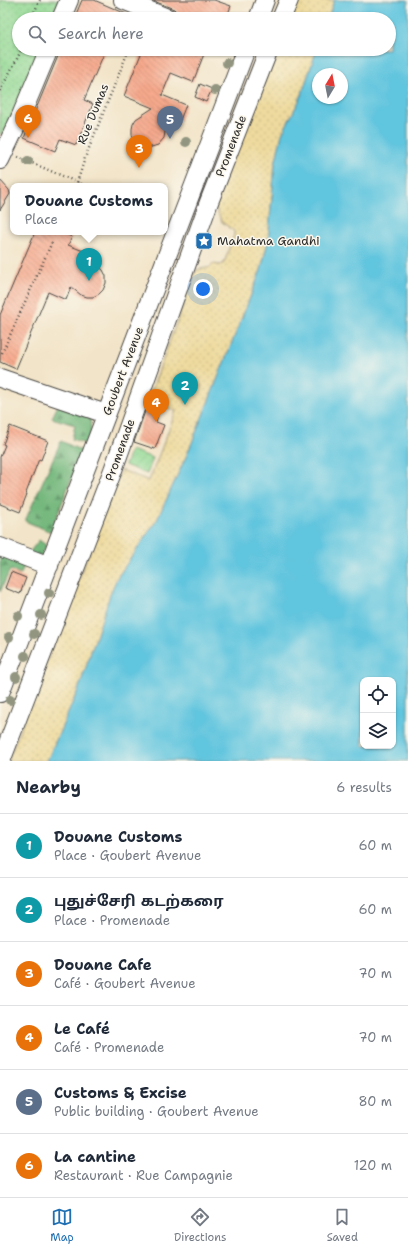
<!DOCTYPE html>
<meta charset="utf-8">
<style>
body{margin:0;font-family:"Shantell Sans","Noto Sans Tamil",sans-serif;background:#f6f6f7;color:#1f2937}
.controls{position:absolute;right:12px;bottom:12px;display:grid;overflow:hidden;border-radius:8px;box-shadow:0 1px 3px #0004}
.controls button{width:36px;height:36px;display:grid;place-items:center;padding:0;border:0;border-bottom:1px solid #e0e1e3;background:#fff;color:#1f2937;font:20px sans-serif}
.compass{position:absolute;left:312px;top:68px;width:36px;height:36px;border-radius:50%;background:#fff;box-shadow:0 1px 3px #0004;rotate:10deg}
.you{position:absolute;left:203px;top:289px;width:14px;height:14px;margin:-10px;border:3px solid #fff;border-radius:50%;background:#1a73e8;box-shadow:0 0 0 6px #1a73e833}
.badge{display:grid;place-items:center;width:26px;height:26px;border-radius:50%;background:#1f6fb2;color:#fff;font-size:13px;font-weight:700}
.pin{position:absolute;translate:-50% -33px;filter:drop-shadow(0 1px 2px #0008)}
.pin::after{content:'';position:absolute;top:21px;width:14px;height:12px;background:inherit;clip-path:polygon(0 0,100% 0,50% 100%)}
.popup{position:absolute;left:10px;top:183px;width:158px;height:52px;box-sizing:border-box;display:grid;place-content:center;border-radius:8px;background:#fff;filter:drop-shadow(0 1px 3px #0005);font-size:13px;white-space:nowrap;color:#747a83}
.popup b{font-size:15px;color:#1f2937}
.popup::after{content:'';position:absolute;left:50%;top:100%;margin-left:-8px;border:8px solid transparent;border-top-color:#fff}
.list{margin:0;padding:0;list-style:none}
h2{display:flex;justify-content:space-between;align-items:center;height:52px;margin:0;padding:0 16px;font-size:17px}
h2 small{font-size:13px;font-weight:400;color:#747a83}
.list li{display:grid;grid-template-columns:26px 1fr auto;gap:12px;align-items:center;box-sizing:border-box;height:64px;padding:0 16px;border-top:1px solid #e0e1e3}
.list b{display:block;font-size:15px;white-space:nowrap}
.list p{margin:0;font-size:13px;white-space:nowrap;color:#747a83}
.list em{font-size:13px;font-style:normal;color:#747a83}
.icon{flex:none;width:22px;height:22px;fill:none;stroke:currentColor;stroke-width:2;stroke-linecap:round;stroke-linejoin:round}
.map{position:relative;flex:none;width:408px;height:761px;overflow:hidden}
.search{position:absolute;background:#fff;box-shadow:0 1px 3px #0004;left:12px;right:12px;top:12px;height:44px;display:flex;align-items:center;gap:10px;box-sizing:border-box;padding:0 14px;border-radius:22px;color:#747a83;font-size:15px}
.sheet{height:436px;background:#fff}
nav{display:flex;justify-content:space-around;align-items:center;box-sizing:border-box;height:56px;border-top:1px solid #e0e1e3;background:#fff;font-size:11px;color:#747a83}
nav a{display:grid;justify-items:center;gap:2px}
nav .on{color:#1f6fb2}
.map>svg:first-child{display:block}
</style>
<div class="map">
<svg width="408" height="761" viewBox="0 0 408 761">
<defs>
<pattern id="forest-firs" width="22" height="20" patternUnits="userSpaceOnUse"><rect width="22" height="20" fill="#74b87d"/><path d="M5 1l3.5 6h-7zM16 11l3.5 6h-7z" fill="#5f9667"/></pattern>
<pattern id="sand-dots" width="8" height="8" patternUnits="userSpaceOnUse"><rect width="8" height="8" fill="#eeda9e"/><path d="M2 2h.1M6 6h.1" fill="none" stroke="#cb8" stroke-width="1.8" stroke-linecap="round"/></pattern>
<pattern id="park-dots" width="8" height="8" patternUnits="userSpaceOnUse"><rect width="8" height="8" fill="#91d893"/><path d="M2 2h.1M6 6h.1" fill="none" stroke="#7dba7f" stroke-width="1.8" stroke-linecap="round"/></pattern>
<pattern id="garden-furrows" width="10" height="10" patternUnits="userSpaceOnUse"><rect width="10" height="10" fill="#91d893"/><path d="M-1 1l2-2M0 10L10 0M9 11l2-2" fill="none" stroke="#7dba7f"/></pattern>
<pattern id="building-back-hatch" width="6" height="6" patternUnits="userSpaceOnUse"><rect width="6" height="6" fill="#f6a98c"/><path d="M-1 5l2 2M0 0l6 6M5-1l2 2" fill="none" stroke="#c78a73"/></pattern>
</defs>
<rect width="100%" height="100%" fill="#fbf7ec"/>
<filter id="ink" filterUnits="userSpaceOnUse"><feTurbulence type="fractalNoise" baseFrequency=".025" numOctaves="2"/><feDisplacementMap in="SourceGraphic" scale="8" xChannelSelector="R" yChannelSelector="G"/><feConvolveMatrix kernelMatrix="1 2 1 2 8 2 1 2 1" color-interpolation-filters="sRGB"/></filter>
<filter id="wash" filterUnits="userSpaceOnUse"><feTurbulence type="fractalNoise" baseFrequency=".012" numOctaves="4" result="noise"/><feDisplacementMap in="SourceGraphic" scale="16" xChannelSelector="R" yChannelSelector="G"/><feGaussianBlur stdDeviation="0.9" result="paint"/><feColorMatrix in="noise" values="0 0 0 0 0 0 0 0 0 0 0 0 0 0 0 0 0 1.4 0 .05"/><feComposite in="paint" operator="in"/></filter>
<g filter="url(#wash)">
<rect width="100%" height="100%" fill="#f2e4c8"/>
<!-- forest -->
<path fill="url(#forest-firs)" stroke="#507254" d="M59,403L90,412L91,432L88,445L72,439L75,425L52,418Z
M61,441L82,451L51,532L25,521Z
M39,540L46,545L43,557L28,554Z
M0,549L26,560L21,574L10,570L0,592Z"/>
<!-- sand -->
<path fill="url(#sand-dots)" stroke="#8c8264" d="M290,0H334L328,19H283Z
M272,49H317L300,99L282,134L275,164L268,241L261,270L189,450L157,520L117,578L111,592L79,688L47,761H8L121,470L149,481L176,411L148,400L196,270L211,267L212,264L221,265L224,263L234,235V231L222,222L217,211L213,206Z"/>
<!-- park -->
<path fill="url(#park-dots)" stroke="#5e825f" d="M0,0H61L53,19H19V49H40L4,133L0,134Z"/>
<!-- garden -->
<path fill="url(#garden-furrows)" stroke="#5e825f" d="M131,450L153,458L147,474L125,465Z"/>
<!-- water -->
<path fill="#61c5de" stroke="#467884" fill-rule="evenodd" d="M334,0H408V761H47L79,688L111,592L117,578L157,520L189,450L261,270L268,241L275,164L282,134L300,99L317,49H389V19H328ZM318,74H342V98H318ZM363,680H393V746H363Z"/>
<g id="blocks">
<!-- building -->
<path fill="url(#building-back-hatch)" d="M82,0H94L138,19H74Z
M151,0H214L231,6L226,19H183L180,18L178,13L174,9Z
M61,49H106L84,100L93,104L76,145L60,139L55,151L24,138Z
M143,49H206L193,82L171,73L162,95L186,105L180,120L163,112L165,132L164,138L158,145L148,148L138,144L134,140L132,135V129L133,124L136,119L153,108L124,96Z
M200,84L212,89L206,102L195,97Z
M0,180L9,190L10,194L0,210Z
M35,232H61L72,237L68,245L86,252L82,261L97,265L103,270L106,276V283L103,290L99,294L93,297H87L81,295L71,287L66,300L48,292L16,369L0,362V315Z
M147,406L159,410L156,422L164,425L155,449L134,442Z
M10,426L48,441L41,460L39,459L26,493L27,494L20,512L0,504V457L5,445L3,444Z
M11,572L26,578L20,594L5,588Z"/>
</g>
</g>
<g filter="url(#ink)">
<use href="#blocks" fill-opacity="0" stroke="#494743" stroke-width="1"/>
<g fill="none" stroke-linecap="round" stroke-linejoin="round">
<defs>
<path id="minor" d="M123,0L170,19
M61,19L69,0
M258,19L265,0
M281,19L289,0
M0,160L20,118L49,49
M0,378L106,414
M0,547L49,566
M0,693L246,49
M1,761L113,470L209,202L269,49"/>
</defs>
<!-- minor casing -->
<use href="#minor" stroke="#494743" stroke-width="20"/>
<!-- path -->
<path stroke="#494743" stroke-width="2.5" stroke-dasharray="1 3" stroke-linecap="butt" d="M31,19L37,6L40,0
M0,91L22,49
M18,157L86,186
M76,186L85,158L129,49
M2,353L53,240"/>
<!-- minor -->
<use href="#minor" stroke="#fff" stroke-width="18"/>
</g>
<!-- trees -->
<g fill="#929680">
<circle cx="227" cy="63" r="5"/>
<circle cx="215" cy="90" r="5"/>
<circle cx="186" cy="142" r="5"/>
<circle cx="28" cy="161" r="5"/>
<circle cx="49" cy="593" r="5"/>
<circle cx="41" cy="615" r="5"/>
<circle cx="18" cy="616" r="5"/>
<circle cx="34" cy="634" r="5"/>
<circle cx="9" cy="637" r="5"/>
<circle cx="25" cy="656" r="5"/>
<circle cx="16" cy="677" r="5"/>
<circle cx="10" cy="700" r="5"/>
</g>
</g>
<!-- icons -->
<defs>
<symbol id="sight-square" viewBox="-11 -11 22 22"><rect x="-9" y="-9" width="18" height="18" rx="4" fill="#1f6fb2" stroke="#fbf7ec"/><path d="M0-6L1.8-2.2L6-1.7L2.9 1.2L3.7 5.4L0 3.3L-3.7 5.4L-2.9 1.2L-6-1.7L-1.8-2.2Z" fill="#fff"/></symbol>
</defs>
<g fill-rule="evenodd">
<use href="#sight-square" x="194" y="231" width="20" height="20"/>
</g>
<g text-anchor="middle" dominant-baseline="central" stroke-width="3" stroke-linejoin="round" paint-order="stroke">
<!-- street labels -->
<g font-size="12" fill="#2b2b2b" stroke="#fbf7ec">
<text transform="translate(93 114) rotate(-68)">Rue Dumas</text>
<text transform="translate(231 146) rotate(-69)">Promenade</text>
<text transform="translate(123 371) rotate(-69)">Goubert Avenue</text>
<text transform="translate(120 450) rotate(-70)">Promenade</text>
</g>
<!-- poi labels -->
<g font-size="12" fill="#2b2b2b" stroke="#fbf7ec" text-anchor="start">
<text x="217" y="241">Mahatma Gandhi</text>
</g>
</g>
</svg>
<div class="controls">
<button><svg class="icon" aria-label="locate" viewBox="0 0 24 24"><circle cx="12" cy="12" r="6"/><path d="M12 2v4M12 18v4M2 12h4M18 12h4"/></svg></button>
<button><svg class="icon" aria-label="layers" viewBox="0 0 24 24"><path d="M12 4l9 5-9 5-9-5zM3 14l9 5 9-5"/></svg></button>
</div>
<svg class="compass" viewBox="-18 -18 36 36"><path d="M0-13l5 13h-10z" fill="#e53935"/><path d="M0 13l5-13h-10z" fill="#747a83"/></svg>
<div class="you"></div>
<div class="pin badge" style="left:89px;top:281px;background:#0f9aa8">1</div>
<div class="popup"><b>Douane Customs</b>Place</div>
<div class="pin badge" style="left:185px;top:405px;background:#0f9aa8">2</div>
<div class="pin badge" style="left:139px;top:168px;background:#e8710a">3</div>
<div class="pin badge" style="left:156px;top:422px;background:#e8710a">4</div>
<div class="pin badge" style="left:170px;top:139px;background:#5c6f8a">5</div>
<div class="pin badge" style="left:28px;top:138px;background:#e8710a">6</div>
<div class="search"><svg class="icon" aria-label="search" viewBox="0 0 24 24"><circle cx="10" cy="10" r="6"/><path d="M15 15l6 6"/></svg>Search here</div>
</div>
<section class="sheet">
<h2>Nearby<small>6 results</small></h2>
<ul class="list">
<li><span class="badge" style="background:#0f9aa8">1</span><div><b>Douane Customs</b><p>Place · Goubert Avenue</p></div><em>60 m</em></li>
<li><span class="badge" style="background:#0f9aa8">2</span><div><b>புதுச்சேரி கடற்கரை</b><p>Place · Promenade</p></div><em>60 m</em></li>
<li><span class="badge" style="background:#e8710a">3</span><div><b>Douane Cafe</b><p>Café · Goubert Avenue</p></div><em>70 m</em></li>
<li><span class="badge" style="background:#e8710a">4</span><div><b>Le Café</b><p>Café · Promenade</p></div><em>70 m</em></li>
<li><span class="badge" style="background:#5c6f8a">5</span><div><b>Customs &amp; Excise</b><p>Public building · Goubert Avenue</p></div><em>80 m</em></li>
<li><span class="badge" style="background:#e8710a">6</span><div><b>La cantine</b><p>Restaurant · Rue Campagnie</p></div><em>120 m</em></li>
</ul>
</section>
<nav>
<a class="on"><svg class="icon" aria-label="map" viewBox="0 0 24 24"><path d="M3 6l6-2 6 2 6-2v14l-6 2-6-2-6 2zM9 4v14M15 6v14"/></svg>Map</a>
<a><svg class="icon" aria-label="directions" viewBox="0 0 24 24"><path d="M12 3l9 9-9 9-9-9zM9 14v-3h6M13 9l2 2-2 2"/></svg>Directions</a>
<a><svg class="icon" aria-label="saved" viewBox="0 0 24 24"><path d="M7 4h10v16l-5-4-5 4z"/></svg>Saved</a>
</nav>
